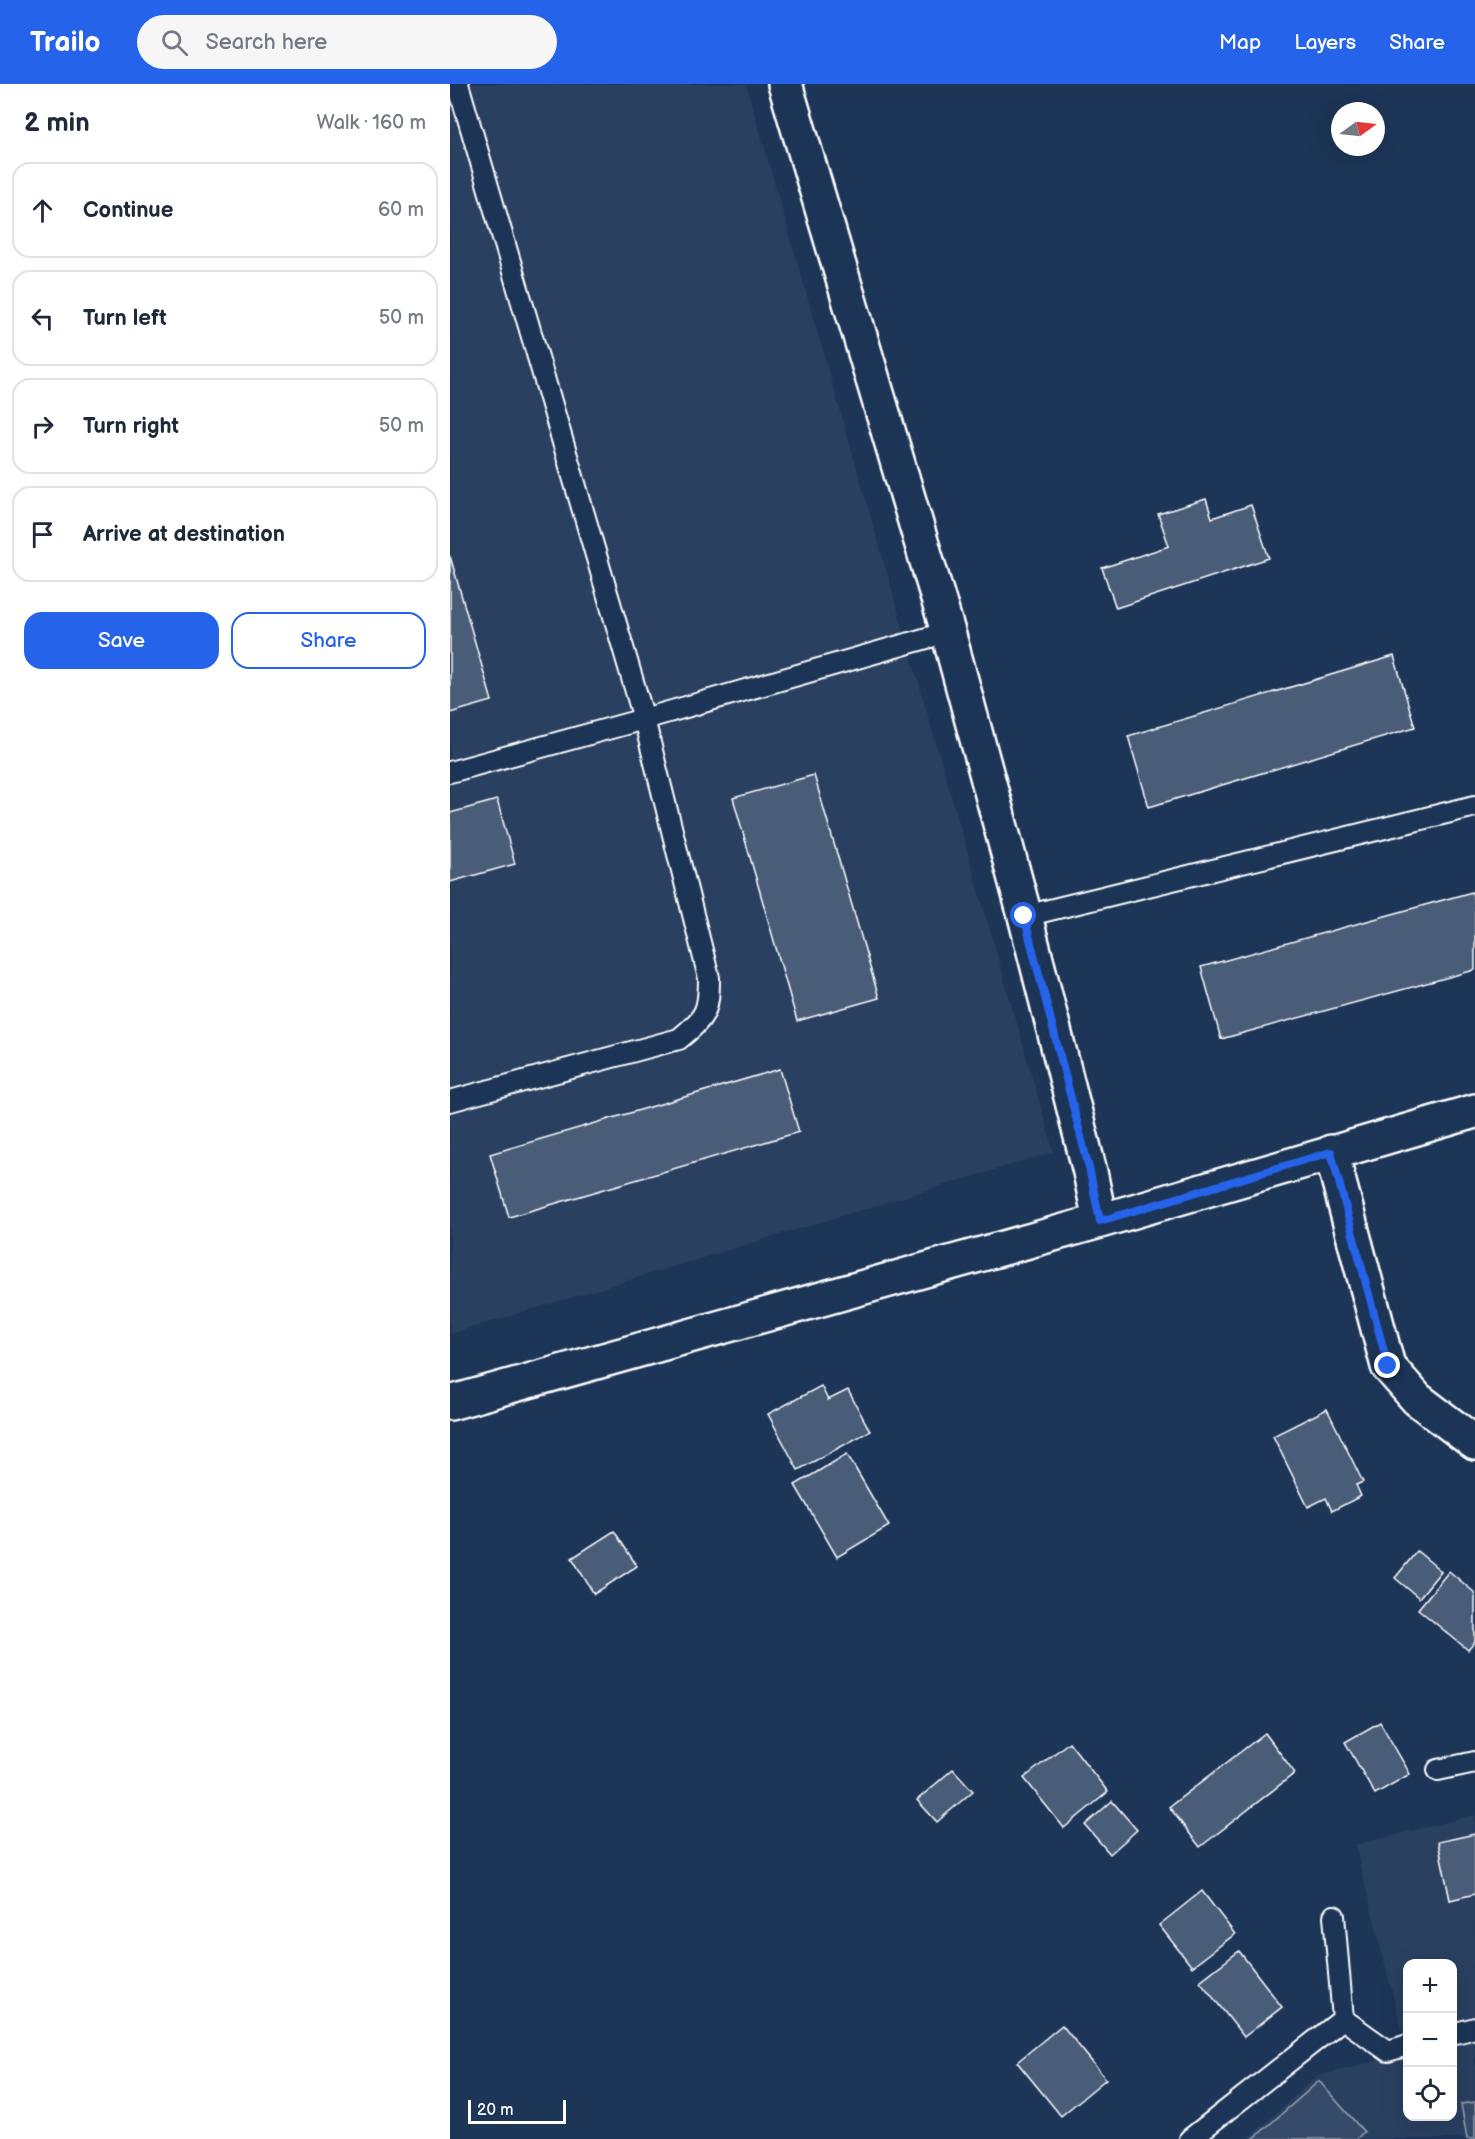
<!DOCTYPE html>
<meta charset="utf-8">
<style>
body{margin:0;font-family:"Balsamiq Sans",sans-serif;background:#f6f6f7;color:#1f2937}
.controls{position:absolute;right:18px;bottom:18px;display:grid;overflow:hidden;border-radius:12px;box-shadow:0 6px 24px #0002}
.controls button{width:54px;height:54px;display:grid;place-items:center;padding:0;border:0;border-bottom:2px solid #e0e1e3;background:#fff;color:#1f2937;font:30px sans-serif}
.compass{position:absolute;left:881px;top:18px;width:54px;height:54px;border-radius:50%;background:#fff;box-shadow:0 6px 24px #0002;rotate:75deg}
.scale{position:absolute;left:18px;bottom:15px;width:98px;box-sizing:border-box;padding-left:6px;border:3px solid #fff;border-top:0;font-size:16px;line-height:21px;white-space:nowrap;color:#fff;-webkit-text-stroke:4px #1d3557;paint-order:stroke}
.stop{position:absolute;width:18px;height:18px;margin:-14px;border:4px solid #2563eb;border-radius:50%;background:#fff}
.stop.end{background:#2563eb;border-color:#fff;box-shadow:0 2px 6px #0008}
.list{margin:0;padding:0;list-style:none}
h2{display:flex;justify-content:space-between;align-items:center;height:78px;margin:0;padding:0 24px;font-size:26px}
h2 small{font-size:20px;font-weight:400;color:#747a83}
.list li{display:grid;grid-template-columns:39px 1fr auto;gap:18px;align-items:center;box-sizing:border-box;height:96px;margin:0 12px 12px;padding:0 12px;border:2px solid #e0e1e3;border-radius:18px}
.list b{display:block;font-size:22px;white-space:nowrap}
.list em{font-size:20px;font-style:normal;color:#747a83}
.actions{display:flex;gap:12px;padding:18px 24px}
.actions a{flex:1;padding:14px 0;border:2px solid #2563eb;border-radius:18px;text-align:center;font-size:21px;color:#2563eb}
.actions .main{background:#2563eb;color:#fff}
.icon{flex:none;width:33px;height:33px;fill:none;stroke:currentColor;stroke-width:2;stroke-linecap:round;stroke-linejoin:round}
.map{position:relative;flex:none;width:1025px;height:2055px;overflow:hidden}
header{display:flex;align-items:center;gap:36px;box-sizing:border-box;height:84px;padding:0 30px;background:#2563eb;color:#fff}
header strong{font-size:28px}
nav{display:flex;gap:33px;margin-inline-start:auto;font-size:21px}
.search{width:420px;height:54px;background:#f6f6f7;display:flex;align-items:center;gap:15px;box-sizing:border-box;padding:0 21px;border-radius:33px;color:#747a83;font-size:22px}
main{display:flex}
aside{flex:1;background:#fff}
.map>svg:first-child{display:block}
</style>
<header>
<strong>Trailo</strong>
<div class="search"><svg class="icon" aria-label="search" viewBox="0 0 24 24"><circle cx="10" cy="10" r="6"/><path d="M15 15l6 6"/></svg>Search here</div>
<nav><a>Map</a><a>Layers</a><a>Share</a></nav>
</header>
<main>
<aside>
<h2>2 min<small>Walk · 160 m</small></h2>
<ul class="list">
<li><svg class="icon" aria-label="ahead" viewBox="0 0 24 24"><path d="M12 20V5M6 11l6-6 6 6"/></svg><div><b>Continue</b></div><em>60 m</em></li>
<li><svg class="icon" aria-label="left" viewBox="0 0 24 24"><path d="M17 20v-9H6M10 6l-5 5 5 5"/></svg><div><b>Turn left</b></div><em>50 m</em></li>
<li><svg class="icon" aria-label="right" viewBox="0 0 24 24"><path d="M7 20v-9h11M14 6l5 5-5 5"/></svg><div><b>Turn right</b></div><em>50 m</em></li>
<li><svg class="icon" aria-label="arrive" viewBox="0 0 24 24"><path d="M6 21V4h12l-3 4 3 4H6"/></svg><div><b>Arrive at destination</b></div></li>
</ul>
<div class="actions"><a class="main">Save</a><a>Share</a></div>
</aside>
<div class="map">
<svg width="1025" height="2055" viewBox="0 0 1025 2055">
<rect width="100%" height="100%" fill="#1d3557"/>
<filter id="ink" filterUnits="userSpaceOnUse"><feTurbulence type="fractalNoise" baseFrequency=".0167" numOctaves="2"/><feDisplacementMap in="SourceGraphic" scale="12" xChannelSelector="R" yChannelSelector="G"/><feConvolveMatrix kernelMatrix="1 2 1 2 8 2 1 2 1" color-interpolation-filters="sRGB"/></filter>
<g filter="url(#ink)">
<!-- built -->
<path fill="#2a4161" d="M0,0H296L604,1068L0,1250Z
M1025,1731V2055H798L867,1992L957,1970L958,2032H1002V1880H958L957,1967L905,1761Z"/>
<!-- green -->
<path fill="#364b69" stroke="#9aa5b4" stroke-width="1.5" d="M869,1997L914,2048L906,2055H803Z
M1025,2018V2055H1017L1011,2020Z"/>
<!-- building -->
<path fill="#4a5d79" stroke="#fff" stroke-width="1.5" d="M756,415L762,434L801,421L819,474L666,524L652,484L719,462L708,430Z
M0,472L42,617L0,629Z
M944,572L965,643L699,723L678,652Z
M364,691L429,914L347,937L283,714Z
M47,716L65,780L0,798V729Z
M1022,808L1025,821V886L771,955L751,883Z
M330,985L349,1048L59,1133L40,1070Z
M371,1302L378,1316L398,1306L420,1347L348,1386L318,1330Z
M877,1325L913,1398L906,1401L911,1412L882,1427L876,1414L858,1423L823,1352Z
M397,1370L439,1442L387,1473L345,1401Z
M164,1447L187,1482L144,1510L122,1474Z
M967,1467L991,1487L969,1514L945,1494Z
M999,1487L1025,1509V1558L1018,1566L968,1525Z
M930,1638L960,1690L925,1710L895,1658Z
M815,1649L845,1689L750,1763L719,1723Z
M619,1658L658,1708L614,1744L574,1694Z
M503,1685L523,1707L487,1738L467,1716Z
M662,1717L687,1746L660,1770L635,1741Z
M1025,1750V1810L1000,1816L988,1758Z
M752,1807L785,1850L742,1883L709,1841Z
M789,1867L832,1923L794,1953L750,1897Z
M612,1941L656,1995L611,2032L567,1978Z"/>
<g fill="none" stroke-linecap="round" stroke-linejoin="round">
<defs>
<path id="lane" d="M0,688L194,635L498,548
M575,832L1025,722
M0,1017L229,955C256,933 259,927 259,894L194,635L8,0
M988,1686L1025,1678
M893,1935L938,1967L958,1961
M1002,1950L1025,1944
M740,2055L893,1935L884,1832"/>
<path id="street" d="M335,0L498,548L575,832L640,1088L650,1137
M881,1068L938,1282L967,1315L1025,1359
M0,1319L650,1137L1025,1027"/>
</defs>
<!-- lane casing -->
<use href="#lane" stroke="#fff" stroke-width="24"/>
<!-- street casing -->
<use href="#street" stroke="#fff" stroke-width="38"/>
<!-- lane -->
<use href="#lane" stroke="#1d3557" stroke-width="20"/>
<!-- street -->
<use href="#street" stroke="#1d3557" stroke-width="33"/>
</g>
</g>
<g fill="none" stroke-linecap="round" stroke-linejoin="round" filter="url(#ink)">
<!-- route -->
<path stroke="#2563eb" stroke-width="8" d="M574,832L640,1088L650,1137L881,1068L938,1282"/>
</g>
</svg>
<div class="controls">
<button>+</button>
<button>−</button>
<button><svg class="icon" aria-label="locate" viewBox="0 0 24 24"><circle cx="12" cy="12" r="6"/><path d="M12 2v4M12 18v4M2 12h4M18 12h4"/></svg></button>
</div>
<svg class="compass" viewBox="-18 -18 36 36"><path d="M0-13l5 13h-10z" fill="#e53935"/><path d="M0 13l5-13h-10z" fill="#747a83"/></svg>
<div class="scale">20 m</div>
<div class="stop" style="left:574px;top:832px"></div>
<div class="stop end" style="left:938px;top:1282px"></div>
</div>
</main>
